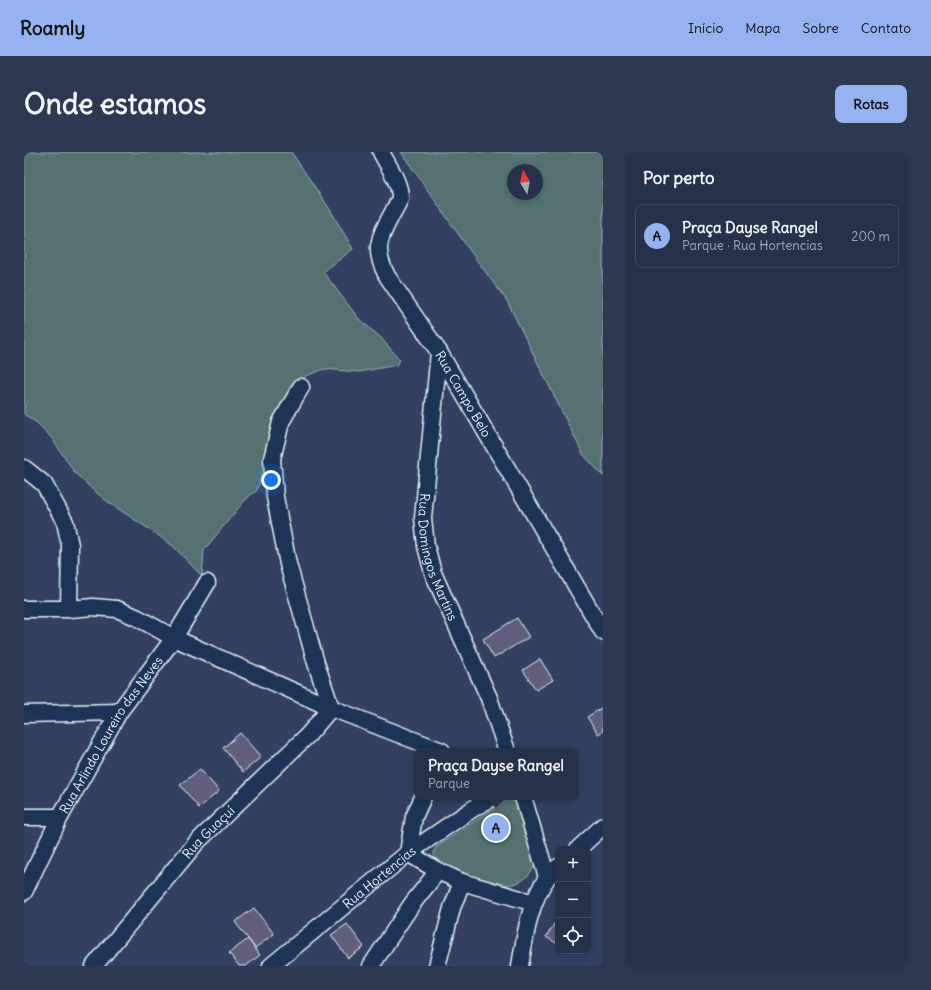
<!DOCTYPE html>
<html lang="pt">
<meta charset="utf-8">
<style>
body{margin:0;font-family:Delius,sans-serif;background:#2e3951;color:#f1f3f6}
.controls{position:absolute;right:12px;bottom:12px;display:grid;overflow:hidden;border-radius:8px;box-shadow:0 2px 6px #0003}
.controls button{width:36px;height:36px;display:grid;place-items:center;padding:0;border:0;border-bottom:1px solid #424c62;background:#26314a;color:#f1f3f6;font:20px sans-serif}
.compass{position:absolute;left:483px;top:12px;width:36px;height:36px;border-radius:50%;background:#26314a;box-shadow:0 2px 6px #0003;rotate:350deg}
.you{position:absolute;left:247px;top:328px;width:14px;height:14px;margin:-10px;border:3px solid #fff;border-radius:50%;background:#1a73e8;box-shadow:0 0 0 6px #1a73e833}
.badge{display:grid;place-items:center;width:26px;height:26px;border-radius:50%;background:#95b2f1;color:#111;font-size:13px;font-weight:700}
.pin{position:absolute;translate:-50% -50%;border:2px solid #fff;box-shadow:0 1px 4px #0006}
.popup{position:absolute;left:390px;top:596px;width:164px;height:52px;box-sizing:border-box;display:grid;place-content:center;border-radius:8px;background:#26314a;filter:drop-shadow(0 1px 3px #0005);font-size:13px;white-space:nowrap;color:#a4a9b5}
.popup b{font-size:15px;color:#f1f3f6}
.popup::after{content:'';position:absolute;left:50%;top:100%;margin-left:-8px;border:8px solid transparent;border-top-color:#26314a}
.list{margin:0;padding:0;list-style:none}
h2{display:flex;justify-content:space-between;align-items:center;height:52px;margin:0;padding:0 16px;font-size:17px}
h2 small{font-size:13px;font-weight:400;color:#a4a9b5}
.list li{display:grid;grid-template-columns:26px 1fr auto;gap:12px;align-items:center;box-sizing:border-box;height:64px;margin:0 8px 8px;padding:0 8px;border:1px solid #424c62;border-radius:8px}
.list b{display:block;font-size:15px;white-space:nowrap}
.list p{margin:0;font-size:13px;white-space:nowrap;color:#a4a9b5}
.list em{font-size:13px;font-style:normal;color:#a4a9b5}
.icon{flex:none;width:22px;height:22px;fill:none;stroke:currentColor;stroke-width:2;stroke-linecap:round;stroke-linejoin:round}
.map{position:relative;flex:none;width:579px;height:814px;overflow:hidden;border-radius:8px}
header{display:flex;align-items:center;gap:24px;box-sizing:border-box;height:56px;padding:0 20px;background:#95b2f1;color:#111}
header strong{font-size:19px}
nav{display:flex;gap:22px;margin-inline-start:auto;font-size:14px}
.intro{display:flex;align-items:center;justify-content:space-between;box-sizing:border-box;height:96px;padding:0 24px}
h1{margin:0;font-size:28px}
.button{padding:10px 18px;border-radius:8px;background:#95b2f1;color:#111;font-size:14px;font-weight:700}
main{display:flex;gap:24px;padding:0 24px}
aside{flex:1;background:#26314a;border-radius:8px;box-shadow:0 2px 6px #0003}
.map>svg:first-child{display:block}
</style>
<header>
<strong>Roamly</strong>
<nav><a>Início</a><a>Mapa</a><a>Sobre</a><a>Contato</a></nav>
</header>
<div class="intro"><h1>Onde estamos</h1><a class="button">Rotas</a></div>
<main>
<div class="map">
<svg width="579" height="814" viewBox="0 0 579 814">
<rect width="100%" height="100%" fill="#324162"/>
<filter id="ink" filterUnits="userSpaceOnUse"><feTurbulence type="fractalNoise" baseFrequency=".025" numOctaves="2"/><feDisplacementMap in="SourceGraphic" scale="8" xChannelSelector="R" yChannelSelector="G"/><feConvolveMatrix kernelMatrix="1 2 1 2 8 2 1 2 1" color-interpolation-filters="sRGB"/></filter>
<g filter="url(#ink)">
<!-- green -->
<path fill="#527271" stroke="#9db2b4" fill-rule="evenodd" d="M0,0H267L307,59L329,97L299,120L335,167L356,185L376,208L373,213L334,220L300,217L282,224L267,239L255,266L233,338L221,348L180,398L178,424L149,394L131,381L84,350L68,337L51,321L27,285L13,271L0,262Z
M377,0H579V324L559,302L483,149L449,103ZM489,18H513V42H489Z
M485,648L493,650L513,709C499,740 480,734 454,726C437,721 426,717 411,708C410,703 409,699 412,695L481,649Z"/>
<!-- building -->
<path fill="#625e7b" stroke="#e8f1f8" d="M493,466L505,485L470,506L459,487Z
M516,507L529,528L512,538L499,518Z
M579,555V579L574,582L563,565Z
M216,581L237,605L219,620L199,596Z
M176,617L195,639L175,656L156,633Z
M230,756L250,782L231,796L211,770Z
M534,766V792L522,785Z
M323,772L340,795L324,806L307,783Z
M224,787L236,803L222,814H215L205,801Z"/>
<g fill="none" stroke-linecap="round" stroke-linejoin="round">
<defs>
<g id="minor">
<path id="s1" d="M357,0C364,14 376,30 376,46C375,50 371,56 369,60C356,85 348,96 363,124L415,200L579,480"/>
<path id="s2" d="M415,200L399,366L402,394L409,421L465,546L483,599"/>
<path d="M0,316L20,332L41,370L46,393L45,457"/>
<path d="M0,457H45L69,455L93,457L112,465L150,486L307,556L418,599"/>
<path d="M0,562L95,560"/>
<path d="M399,645L390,665L384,701L414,719L438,730L510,751"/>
<path d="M499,645L523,725"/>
<path d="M0,665H36"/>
<path d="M554,697L579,674"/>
<path id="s3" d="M0,740L36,665L95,560L150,486L183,431"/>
<path id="s4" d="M70,814L172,691L284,583L307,556L292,511L264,412L251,345L248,307L257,270L277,235"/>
<path id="s5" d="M247,814L384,701L450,656L469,645"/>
<path d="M347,814L388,752L414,719"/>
<path d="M413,814L428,756L438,730"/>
<path d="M496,814C501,785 505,751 523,726C526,722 530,719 534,715"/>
</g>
</defs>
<!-- minor casing -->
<use href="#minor" stroke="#e8f1f8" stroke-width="19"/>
<!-- minor -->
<use href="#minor" stroke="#1d3557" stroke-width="16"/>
</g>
</g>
<g text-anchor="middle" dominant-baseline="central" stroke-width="3" stroke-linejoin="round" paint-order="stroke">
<!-- street labels -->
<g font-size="13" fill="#e8f1f8" stroke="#1d3557">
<text stroke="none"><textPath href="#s1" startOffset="275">Rua Campo Belo</textPath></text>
<text stroke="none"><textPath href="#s2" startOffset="208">Rua Domingos Martins</textPath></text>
<text stroke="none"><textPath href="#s3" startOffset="180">Rua Arlindo Loureiro das Neves</textPath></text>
<text stroke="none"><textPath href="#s4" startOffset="176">Rua Guaçuí</textPath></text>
<text stroke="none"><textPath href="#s5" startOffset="140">Rua Hortencias</textPath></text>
</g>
</g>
</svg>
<div class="controls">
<button>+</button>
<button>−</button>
<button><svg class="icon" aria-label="locate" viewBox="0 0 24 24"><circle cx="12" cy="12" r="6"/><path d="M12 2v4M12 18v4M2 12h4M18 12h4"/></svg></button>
</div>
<svg class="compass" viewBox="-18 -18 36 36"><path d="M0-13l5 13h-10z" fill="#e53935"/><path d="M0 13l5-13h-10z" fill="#a4a9b5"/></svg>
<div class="you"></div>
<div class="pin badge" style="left:472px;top:676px">A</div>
<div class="popup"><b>Praça Dayse Rangel</b>Parque</div>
</div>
<aside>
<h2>Por perto<small></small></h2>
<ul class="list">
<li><span class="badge">A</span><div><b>Praça Dayse Rangel</b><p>Parque · Rua Hortencias</p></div><em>200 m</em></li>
</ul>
</aside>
</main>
